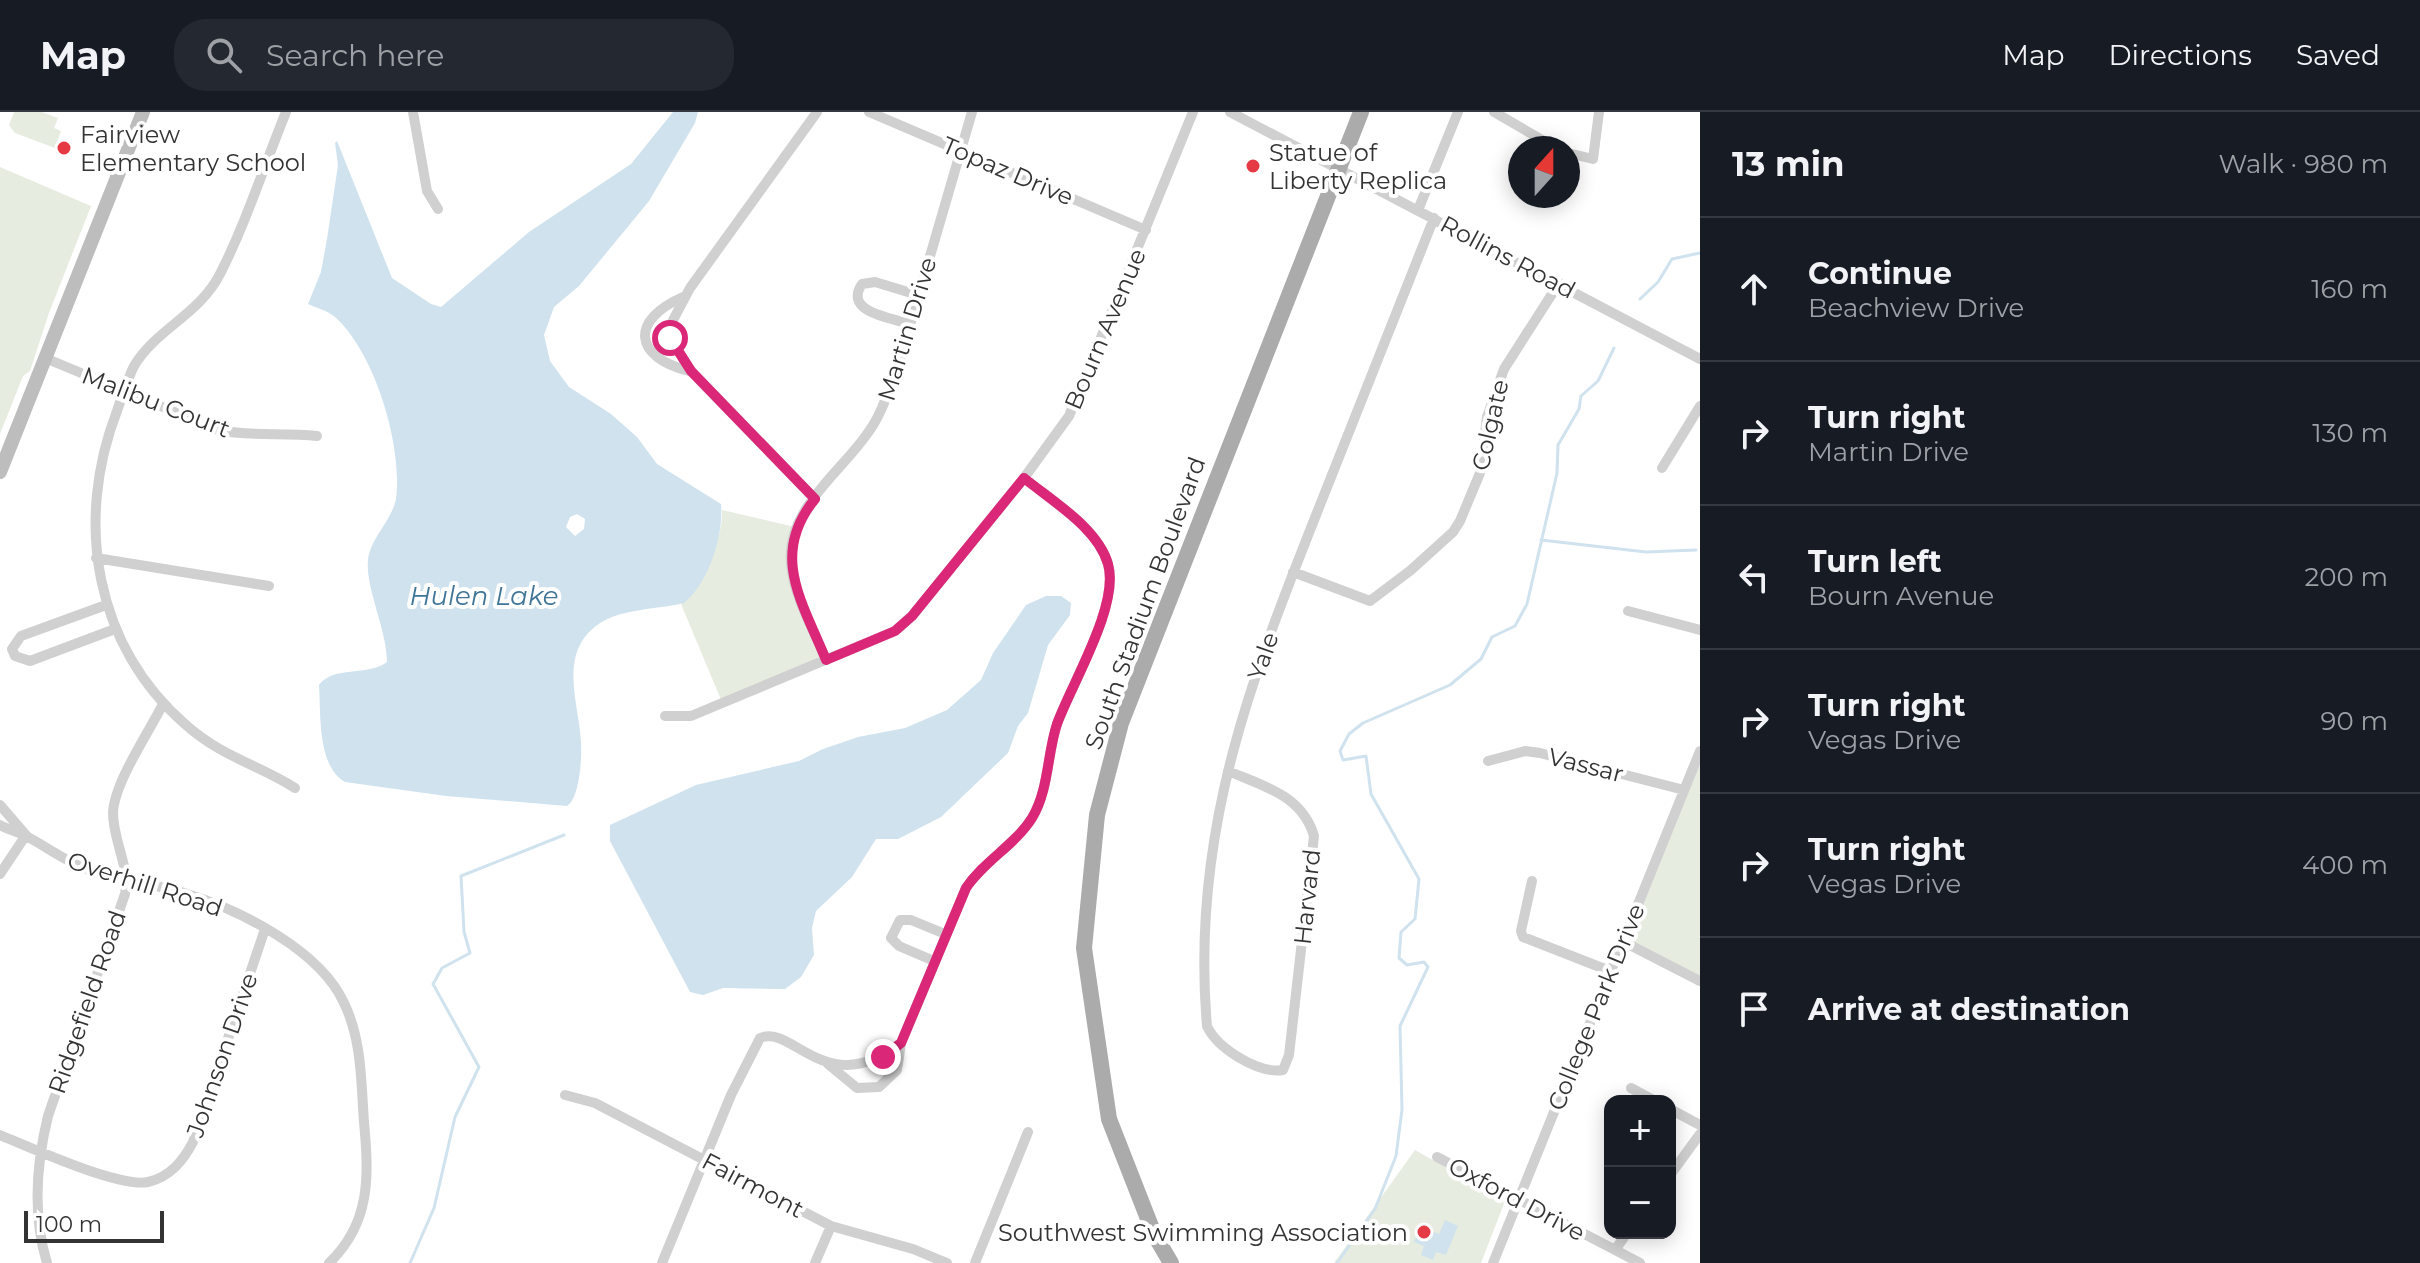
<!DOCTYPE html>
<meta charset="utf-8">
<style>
body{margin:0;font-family:Montserrat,sans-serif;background:#242831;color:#f1f3f6}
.controls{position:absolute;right:24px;bottom:24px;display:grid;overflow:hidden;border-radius:16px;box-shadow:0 4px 20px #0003}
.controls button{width:72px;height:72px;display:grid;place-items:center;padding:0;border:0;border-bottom:2px solid #363941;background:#171b24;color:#f1f3f6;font:40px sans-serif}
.compass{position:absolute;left:1508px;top:24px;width:72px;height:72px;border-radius:50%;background:#171b24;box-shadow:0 4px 20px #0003;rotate:21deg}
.scale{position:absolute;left:24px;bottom:20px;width:140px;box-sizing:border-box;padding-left:8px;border:4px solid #333;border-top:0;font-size:22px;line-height:28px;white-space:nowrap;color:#333;-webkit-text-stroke:6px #fff;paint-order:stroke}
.stop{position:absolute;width:24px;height:24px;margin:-18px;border:6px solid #db2777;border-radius:50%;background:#fff}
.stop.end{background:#db2777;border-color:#fff;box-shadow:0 2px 8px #0008}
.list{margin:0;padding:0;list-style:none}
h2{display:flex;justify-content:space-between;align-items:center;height:104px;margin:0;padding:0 32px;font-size:34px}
h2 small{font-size:26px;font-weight:400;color:#9ea1a6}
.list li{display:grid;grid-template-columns:52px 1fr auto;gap:24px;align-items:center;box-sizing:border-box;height:144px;padding:0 32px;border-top:2px solid #363941}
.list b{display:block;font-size:30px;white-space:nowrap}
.list p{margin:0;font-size:26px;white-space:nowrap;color:#9ea1a6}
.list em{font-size:26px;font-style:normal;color:#9ea1a6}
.icon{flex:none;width:44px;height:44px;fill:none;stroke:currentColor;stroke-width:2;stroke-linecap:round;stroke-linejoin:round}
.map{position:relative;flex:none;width:1700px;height:1151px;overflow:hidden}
header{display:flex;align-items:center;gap:48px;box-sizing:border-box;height:112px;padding:0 40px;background:#171b24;border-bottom:2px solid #363941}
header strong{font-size:38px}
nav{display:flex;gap:44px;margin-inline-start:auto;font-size:28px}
.search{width:560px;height:72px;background:#242831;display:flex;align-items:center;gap:20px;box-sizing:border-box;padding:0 28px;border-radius:32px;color:#9ea1a6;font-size:30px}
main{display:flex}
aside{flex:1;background:#171b24}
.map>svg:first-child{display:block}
</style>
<header>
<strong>Map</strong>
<div class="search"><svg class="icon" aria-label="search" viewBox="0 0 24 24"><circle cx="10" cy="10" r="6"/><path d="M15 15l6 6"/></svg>Search here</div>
<nav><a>Map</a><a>Directions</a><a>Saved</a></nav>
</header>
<main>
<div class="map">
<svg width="1700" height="1151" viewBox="0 0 1700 1151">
<rect width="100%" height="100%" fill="#fff"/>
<!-- green -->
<path fill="#e6ecdf" d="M14,0H42L58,6L54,16L61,19L55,36L15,21L9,13Z
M0,55L91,94L49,201L30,259L23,264L0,322Z
M722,398L795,415L789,452L825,548L722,590L681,492C702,481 724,422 722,398Z
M1700,639V869L1622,829Z
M1415,1038L1505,1089L1481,1151H1334Z"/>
<!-- water -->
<path fill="#cfe2ee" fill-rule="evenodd" d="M673,0H698L695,11L649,89L579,174L554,195L544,223L550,249L569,275L611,302L637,325L657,352L721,392C724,422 709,471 684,491C656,498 619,496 596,514C558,543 579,592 581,630C582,644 580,686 567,694L446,684L345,670C317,654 321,602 319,573C334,553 367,565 387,550C387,518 365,475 368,448C370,427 392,408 396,387C403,334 375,241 335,205C328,199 317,196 308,192L321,160L327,127L338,53L335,31L337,29L392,166L431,192L441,195L529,120L631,52ZM577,402L585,407L584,417L575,424L566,415L570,405Z
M1046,484H1061L1071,491L1070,503L1048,533L1028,601L1018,614L1008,641L941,705L898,727H876L852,765L816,799L812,816L814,843L801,865L785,877L723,876L703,883L690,880L610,729V713L696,673L799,649L823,637L858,625L905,616L947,598L981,568L993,541L1026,493Z
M1445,1108L1458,1114L1446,1143L1436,1140L1433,1148L1421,1143L1424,1134L1414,1130L1420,1115L1439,1122Z"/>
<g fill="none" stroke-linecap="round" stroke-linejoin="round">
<!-- stream -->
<path stroke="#cfe2ee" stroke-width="3" d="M1640,187L1658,170L1672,147L1700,141
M1541,428L1646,440L1696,438
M410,1151L434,1096L455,1005L479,955L433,872L442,856L470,841L464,820L461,764L564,723
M1337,1151L1375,1097L1396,1044L1402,998L1400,914L1428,855L1424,850L1407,853L1399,846L1401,820L1415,807L1419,767L1371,682L1366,644L1343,648L1340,639L1349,622L1363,611L1450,573L1481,547L1492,525L1515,514L1527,492L1557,361L1558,333L1579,297L1581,284L1598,269L1614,236"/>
<!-- street -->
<path stroke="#d0d0d0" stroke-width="10" d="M286,0C264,54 246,111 220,162C199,203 156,217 134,254C127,268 122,285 117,299C74,410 95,534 186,613C222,645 257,652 295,676
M413,0L427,79L438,97
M869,0L1146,118
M1230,0L1700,247
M1494,0L1556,36
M1568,41L1593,47L1599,0
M1418,98L1458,0
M683,185C630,208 633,245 689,259
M910,212C891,206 843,200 862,172L875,170L918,183
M45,246L218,318C251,325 283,320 317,324
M1662,356L1700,294
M815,387L691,259L670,226L671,212L690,176L817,0
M96,446L269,474
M1293,460L1370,489L1411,458L1453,420L1460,409L1480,361L1487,305L1504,257L1559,171
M106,493L21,524L12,537L15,544L30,549L115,517
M1628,499L1700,518
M826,548C814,518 793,483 791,451C786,398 840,361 867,322C881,304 887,282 896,261L972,0
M665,604H691L895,519L912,504L1024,366L1069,304L1193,0
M1488,649L1525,639L1540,641L1684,678
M1228,659C1263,674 1302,683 1314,724L1289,943L1283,958C1258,962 1217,936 1207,914C1190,720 1252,564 1322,388C1359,294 1396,200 1434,106
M0,693L25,722
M0,713C9,718 19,720 28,725C50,737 68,751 92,759C123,769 156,772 187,782C240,798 320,838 344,891C362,928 361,970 364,1010C369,1064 371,1111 329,1151
M0,762L26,723
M1532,769L1521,819L1523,825L1610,859
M1622,829L1700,869
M934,849L899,834L891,826L900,808H911L945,822
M828,952L857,976L879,975L897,958L901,931
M1631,976L1655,989
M565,983L595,991L831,1114L913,1137L947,1151
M1670,997L1700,1013
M0,1023C29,1035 119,1076 148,1070C170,1065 183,1049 193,1030L265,817
M1437,1045L1640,1151
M1670,1063L1700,1022
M1615,1138L1627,1121
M47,1151C32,1102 36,1053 48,1004L125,782C130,754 113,729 113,701C114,671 149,620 163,592
M662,1151L731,983L760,926C793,912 826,989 901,931L966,776C984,749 1015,733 1032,706C1049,678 1047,642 1057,612C1072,571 1120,493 1108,452C1098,416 1052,389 1024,366
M815,1151L831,1114
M975,1151L1028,1020
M1493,1151L1700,639"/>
<!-- secondary -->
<path stroke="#bdbdbd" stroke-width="14" d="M0,360L143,0"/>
<!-- primary -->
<path stroke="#ababab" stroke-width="16" d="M1171,1151L1154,1122L1109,1007L1084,836L1097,703L1121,611L1361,0"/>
</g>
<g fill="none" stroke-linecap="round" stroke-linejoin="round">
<!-- route -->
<path stroke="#db2777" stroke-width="10" d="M670,226L691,259L815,387C769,443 803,491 826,548L895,519L912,504L1024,366C1052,389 1098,416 1108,452C1120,493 1072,571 1057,612C1047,642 1049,678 1032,706C1015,733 984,749 966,776L901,931L883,945"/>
</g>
<!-- markers -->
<g fill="#e63946" stroke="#fff" stroke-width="3">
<circle cx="64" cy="36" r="8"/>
<circle cx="1253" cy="54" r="8"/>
<circle cx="1424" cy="1120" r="8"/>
</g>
<g text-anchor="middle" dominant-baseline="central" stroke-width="8" stroke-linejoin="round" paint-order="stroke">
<!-- poi labels -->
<g font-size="24" fill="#333" stroke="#fff" text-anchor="start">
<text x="80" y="22">Fairview<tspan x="80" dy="28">Elementary School</tspan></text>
<text x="1269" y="40">Statue of<tspan x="1269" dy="28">Liberty Replica</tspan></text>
<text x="1408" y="1120" text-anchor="end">Southwest Swimming Association</text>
</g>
<!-- street labels -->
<g font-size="24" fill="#333" stroke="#fff">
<text transform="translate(1008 59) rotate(23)">Topaz Drive</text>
<text transform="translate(1508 145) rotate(28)">Rollins Road</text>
<text transform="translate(907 217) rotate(-73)">Martin Drive</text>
<text transform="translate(1105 217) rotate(-67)">Bourn Avenue</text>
<text transform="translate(156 290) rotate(21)">Malibu Court</text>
<text transform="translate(1490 313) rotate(-77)">Colgate</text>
<text transform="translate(1145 491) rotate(-70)">South Stadium Boulevard</text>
<text transform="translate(1263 544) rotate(-71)">Yale</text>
<text transform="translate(1586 653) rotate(14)">Vassar</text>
<text transform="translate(145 772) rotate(18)">Overhill Road</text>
<text transform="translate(1307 785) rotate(-84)">Harvard</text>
<text transform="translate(87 890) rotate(-71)">Ridgefield Road</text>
<text transform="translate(1596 895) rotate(-68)">College Park Drive</text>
<text transform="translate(222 943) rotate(-71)">Johnson Drive</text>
<text transform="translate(753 1073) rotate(28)">Fairmont</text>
<text transform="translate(1517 1087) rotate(28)">Oxford Drive</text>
</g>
<!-- water labels -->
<g font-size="26" font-style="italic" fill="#3f7597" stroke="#fff">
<text x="484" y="484">Hulen Lake</text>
</g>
</g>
</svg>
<div class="controls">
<button>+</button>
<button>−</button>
</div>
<svg class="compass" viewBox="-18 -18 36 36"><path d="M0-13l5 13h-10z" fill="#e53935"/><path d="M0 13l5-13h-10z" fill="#9ea1a6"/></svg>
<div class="scale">100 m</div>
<div class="stop" style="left:670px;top:226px"></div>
<div class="stop end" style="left:883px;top:945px"></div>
</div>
<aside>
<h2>13 min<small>Walk · 980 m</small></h2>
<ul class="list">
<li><svg class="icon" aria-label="ahead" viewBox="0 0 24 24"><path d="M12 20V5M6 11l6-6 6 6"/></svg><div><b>Continue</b><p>Beachview Drive</p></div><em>160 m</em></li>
<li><svg class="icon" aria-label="right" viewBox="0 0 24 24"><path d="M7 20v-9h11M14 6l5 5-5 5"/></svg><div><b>Turn right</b><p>Martin Drive</p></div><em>130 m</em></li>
<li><svg class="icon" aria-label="left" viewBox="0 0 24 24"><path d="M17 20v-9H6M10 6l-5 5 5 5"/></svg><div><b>Turn left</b><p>Bourn Avenue</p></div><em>200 m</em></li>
<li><svg class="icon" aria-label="right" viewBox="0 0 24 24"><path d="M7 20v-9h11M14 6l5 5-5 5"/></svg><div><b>Turn right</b><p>Vegas Drive</p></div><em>90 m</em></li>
<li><svg class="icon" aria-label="right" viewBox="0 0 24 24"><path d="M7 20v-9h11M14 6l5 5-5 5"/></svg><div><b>Turn right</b><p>Vegas Drive</p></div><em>400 m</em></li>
<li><svg class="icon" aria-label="arrive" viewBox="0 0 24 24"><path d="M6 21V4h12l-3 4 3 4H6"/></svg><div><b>Arrive at destination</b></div></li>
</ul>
</aside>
</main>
